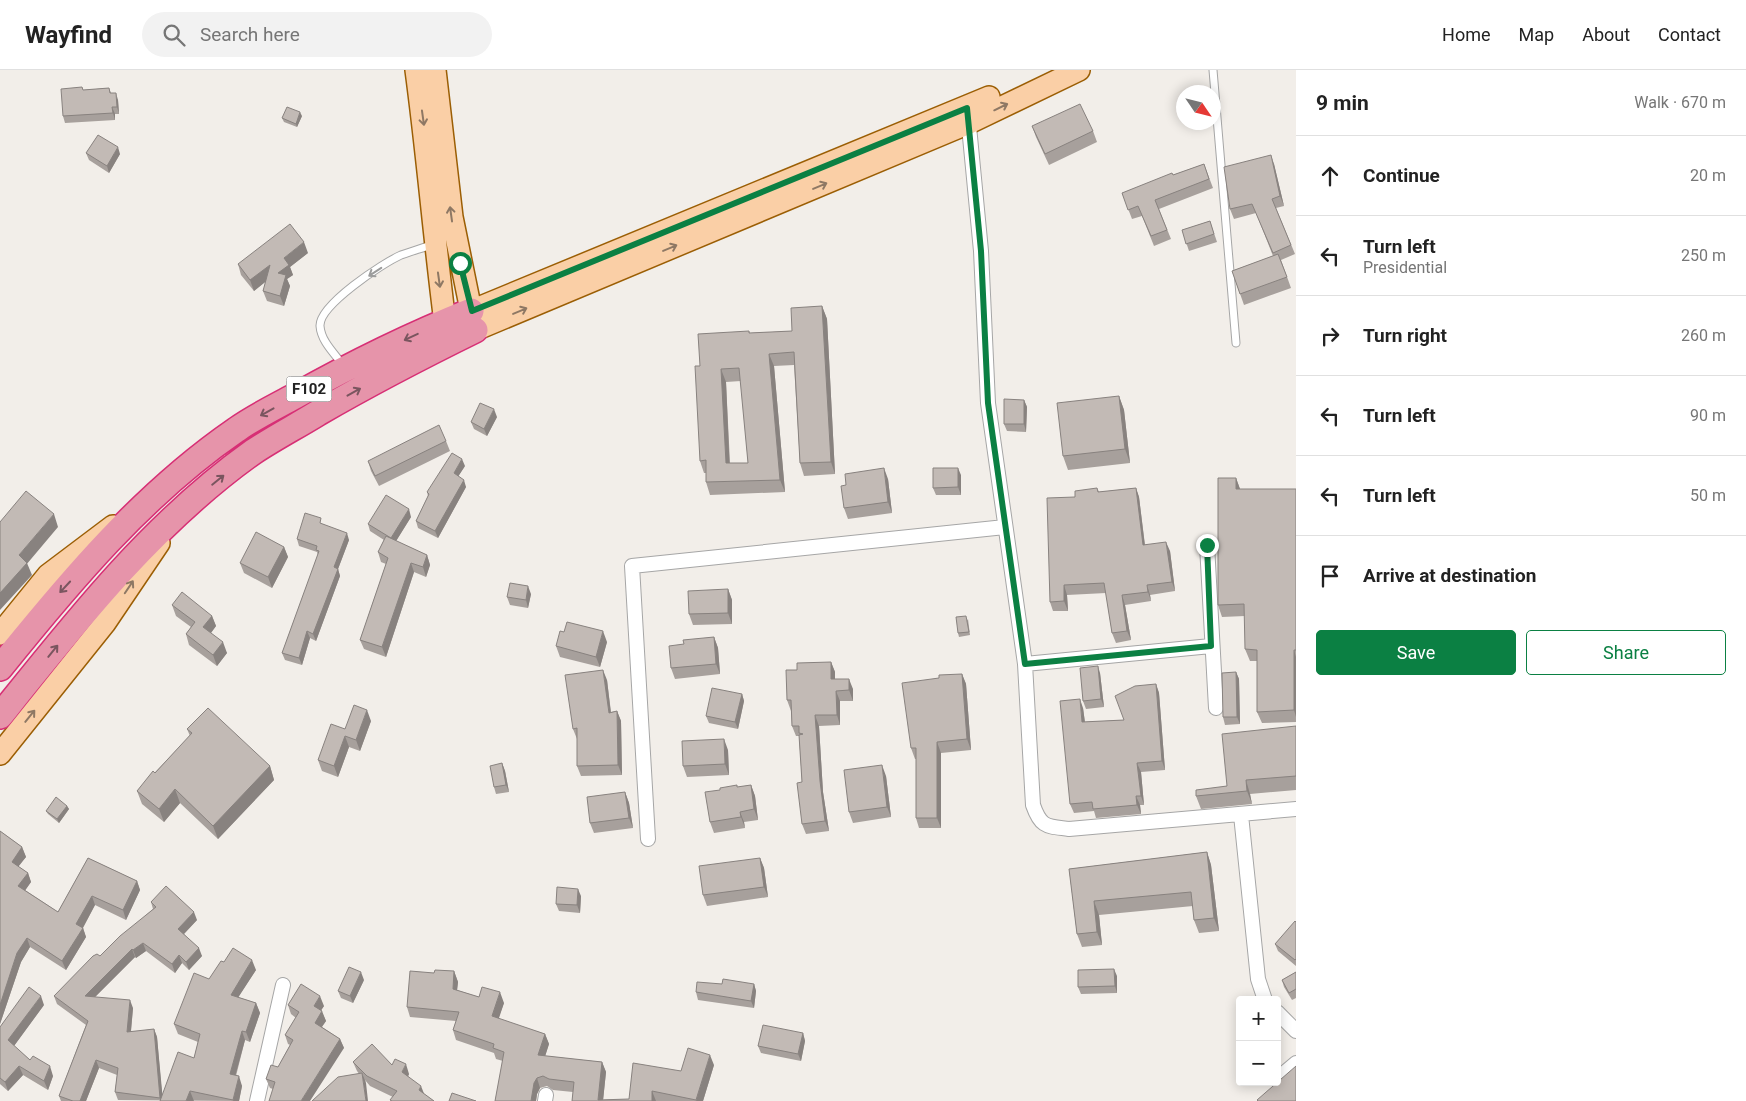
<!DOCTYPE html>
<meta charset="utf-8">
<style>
body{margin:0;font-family:Roboto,sans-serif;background:#f2f2f2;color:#222}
.controls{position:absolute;right:15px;bottom:15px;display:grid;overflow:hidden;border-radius:5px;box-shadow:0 2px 12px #0003}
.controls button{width:45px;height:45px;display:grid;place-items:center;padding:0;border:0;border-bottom:1px solid #e0e0e0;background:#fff;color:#222;font:25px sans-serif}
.compass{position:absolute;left:1176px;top:15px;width:45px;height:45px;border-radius:50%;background:#fff;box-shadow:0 2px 12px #0003;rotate:125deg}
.stop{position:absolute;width:15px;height:15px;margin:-11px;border:4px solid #0b8043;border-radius:50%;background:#fff}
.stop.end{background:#0b8043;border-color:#fff;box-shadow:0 1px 5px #0008}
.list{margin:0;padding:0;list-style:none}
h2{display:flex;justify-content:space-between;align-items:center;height:65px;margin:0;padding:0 20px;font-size:21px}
h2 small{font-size:16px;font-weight:400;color:#767676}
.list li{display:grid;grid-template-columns:32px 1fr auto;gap:15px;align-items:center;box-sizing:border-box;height:80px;padding:0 20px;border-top:1px solid #e0e0e0}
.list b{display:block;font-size:19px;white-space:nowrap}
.list p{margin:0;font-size:16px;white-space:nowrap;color:#767676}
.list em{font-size:16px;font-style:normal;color:#767676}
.actions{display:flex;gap:10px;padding:15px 20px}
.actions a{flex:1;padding:11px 0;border:1px solid #0b8043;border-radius:5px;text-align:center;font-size:18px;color:#0b8043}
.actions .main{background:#0b8043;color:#fff}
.icon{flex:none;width:28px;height:28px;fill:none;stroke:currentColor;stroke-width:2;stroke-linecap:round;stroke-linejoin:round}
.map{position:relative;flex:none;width:1296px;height:1031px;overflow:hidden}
header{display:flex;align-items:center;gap:30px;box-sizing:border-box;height:70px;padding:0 25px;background:#fff;border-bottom:1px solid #e0e0e0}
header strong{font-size:24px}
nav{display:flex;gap:28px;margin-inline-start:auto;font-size:18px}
.search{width:350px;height:45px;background:#f2f2f2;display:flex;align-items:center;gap:12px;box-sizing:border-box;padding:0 18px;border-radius:28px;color:#767676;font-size:19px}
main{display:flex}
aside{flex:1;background:#fff}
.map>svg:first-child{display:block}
</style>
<header>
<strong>Wayfind</strong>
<div class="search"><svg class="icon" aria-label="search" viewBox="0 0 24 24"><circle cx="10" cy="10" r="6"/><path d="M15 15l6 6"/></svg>Search here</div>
<nav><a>Home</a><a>Map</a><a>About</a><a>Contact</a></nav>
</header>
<main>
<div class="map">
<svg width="1296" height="1031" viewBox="0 0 1296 1031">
<rect width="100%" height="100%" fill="#f2eee9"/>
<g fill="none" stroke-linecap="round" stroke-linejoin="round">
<defs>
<path id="lane" d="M1213,0L1236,273
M343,295C334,283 321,271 320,256C319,235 383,193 401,185C412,181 423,178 434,174"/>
<path id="street" d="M968,46L981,181L988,333L1025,594L1033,735C1041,758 1047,756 1069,759L1296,739
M1207,475L1216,638
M1025,594L1211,576
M1241,745L1258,909L1265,930
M648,769L632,496L1005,457
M1277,942L1296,961
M1277,1009L1296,993
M257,1031L283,915
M545,1031L546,1025"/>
<path id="primary" d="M416,0C428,89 435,179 447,268
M435,0L452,147L475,260L969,53L1079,0
M471,241L989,27
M0,564L48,505L113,456
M0,684L105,553L159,473"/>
<path id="highway" d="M0,598C70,511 143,424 236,360C254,347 275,337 295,326C352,294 411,265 471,241
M0,646C76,551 153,453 253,382C274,368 297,356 318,343C370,313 422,286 475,260"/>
</defs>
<!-- lane casing -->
<use href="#lane" stroke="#a6a6a6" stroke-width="9"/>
<!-- street casing -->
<use href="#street" stroke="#a6a6a6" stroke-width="16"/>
<!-- primary casing -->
<use href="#primary" stroke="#9b5e04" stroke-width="24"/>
<!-- highway casing -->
<use href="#highway" stroke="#d72f75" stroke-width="28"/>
<!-- lane -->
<use href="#lane" stroke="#fff" stroke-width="7"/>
<!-- street -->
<use href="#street" stroke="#fff" stroke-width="14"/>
<!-- primary -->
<use href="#primary" stroke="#facfa6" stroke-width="21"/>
<!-- highway -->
<use href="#highway" stroke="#e694aa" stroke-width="25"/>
</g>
<!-- wall -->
<path fill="#a7a09c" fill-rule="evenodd" d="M82,17L83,20L109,18L111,23L118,30L119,44H115V50L65,53L63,46Z
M302,46L297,57L284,52L282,48Z
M1032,56L1093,61L1097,72L1049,95L1036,67Z
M86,83L120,84L109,103L89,90Z
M1204,94L1213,118L1159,139L1171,169L1154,176L1142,146L1132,149L1122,123Z
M1274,94L1284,136L1276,138L1295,184L1281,190L1291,218L1244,235L1232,201L1273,186L1256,143L1234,149L1230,139Z
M1210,151L1217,172L1189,181L1182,160Z
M308,183L290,197L293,205L287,209L290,216L284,236L267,231L263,221L266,211L254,221L241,205L238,194Z
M822,236L827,249L835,404L804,406L800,393L794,295L774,296L785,422L710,425L706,412V403H704L700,391V296L749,261L750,263L792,261ZM741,311L748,393H730L726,312Z
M1119,326L1124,340L1130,393L1068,400L1063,386Z
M1024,330L1027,337L1026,362L1007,361L1004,354Z
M497,347L487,366L474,359L471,352Z
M446,371L450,381L379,416L371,401L368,391Z
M465,396L458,406L466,417L438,468L418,458L416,451L428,426L427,422Z
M961,405V425H936L933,418Z
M1236,408L1240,419H1296V652L1262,653L1257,642V591H1250L1245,579V546L1222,547L1218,535Z
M888,409L892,443L848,449L844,438Z
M1097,418L1099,422L1136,418L1139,427L1145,475L1170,481L1175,521L1150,525L1151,531L1125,535L1131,570L1116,573L1112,563L1106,523L1067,525L1068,541H1053L1050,532L1075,427Z
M411,447L396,471L427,485L430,495L426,507L414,502L386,587L364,579L360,570L386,494L381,492L378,482L384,470L370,461L368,454Z
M323,454L349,470L338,499L340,506L316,571L310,568L302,595L285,590L282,583L318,485L317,482L299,476L297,469Z
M284,477L288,487L272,518L244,503L240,493Z
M728,519L732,530V554L693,555L689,544Z
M531,524L528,538L510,535L507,527Z
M172,535L212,546L216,556L211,563L227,583L217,596L189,575L186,564L191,557L176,546Z
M968,549L970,565L959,567L958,563Z
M714,567L718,578L720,604L675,609L671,598L684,574Z
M607,572L600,597L560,587L556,576Z
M831,592L835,602V609L853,619V631H840V655L819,656L823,722L829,761L806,764L802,754V712L799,666H796L792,656L791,641L787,630L797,600Z
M1236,602L1239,609L1240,654L1225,655L1223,647Z
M1100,603L1104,637L1086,639L1083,631Z
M962,604L966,614L971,680L941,683V758H919L916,748V689H915L911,678L939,608Z
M607,610L611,642L617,641L621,651L622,705L581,706L577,696V669L573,659Z
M1156,614L1159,623L1165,700L1141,702L1144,735H1140L1141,744L1096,748L1094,741L1074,743L1070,734L1083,638L1085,652L1124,650Z
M742,624L744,631L738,659L709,653L706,646Z
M371,651L360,681L349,677L338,707L322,701L318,690L345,659Z
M1296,656V720L1250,724L1252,734L1201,739L1196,726L1227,716Z
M187,659L270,696L274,710L218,769L180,733L164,752L142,734L137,721L190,666Z
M728,680L729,705L687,707L683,696Z
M502,693L505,701L509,722L496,724L494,717Z
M886,706L891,747L853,753L849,742Z
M751,715L755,726L758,750L744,752L745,758L714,763L710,752L720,720Z
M625,722L629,733L633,758L594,763L590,753Z
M67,736L69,739L59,753L48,744L46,741Z
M0,761L22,777L26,787L18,796L28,803L31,812L25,820L58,842L88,788L137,811L140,820L126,850L95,835L83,858L86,867L66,900L30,877L21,892L0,954Z
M1207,782L1211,795L1219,861L1199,863L1194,850L1193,836L1099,845L1102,875L1082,877L1077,864L1069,799Z
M760,788L764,798L768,827L707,836L703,825Z
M581,826L580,843L559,841L556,834Z
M151,832L197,850L184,864L202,886L189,900L182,893L175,903L146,881L136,888L135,887L95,927L133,938L131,962L154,959L157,967L162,1025L194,988L198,972L178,964L174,954L224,892L256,900L238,927L256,933L260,943L250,972L245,970L236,1006L242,1016L239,1031L118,1030L115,1022L117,1005L99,998L86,1031H61L59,1026L86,955L57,934L54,926L100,886L153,839Z
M1296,852V896L1278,881L1275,874Z
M454,901L458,912L457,920L479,927L504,933L498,949L545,964L549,974L545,986L602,992L606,1002L603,1030L629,1029L681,1001L714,995L703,1031H572L573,1022L553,1020L547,1016L540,1018L537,1024L536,1031H495L503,991L496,989L494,983L456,970L453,960L456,951L410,947L407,937L434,903Z
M1296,902V928L1292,930L1284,917L1282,910Z
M1117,906V923L1081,924L1078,917Z
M364,910L353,933L341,928L338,921Z
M722,914H754L756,921L754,938L698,930L696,922Z
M44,935L14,976L30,990L53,1006L48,1020L23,1005L8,1021L0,1014V957Z
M288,935L324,936L321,940L326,951L322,957L340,969L344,978L273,1019L270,1018L266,1009L278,997L290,975L288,974L285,965L296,948L291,944Z
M803,963L805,971L801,991L761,983L758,976Z
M353,992L392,995L409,1004L408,1006L424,1024L434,1031H391L390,1030L393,1027L370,1016L365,1010L366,1013L357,1001Z"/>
<!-- shaded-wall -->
<path fill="#88827f" d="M116,23L118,30L119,44L117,37Z
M112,37L115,44V50L113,43Z
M300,42L302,46L297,57L296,54Z
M118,77L120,84L109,103L107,96Z
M1271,85L1274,94L1284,136L1280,126Z
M304,172L308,183L290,197L293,205L287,209L290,216L284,236L280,226L278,203L284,188Z
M270,195L274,205L254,221L250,210Z
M822,236L827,249L835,404L831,392Z
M769,284L774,296L785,422L780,410Z
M721,299L726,312L730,405L726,393Z
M1119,326L1124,340L1130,393L1125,379Z
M1024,330L1027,337L1026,362L1024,354Z
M494,339L497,347L487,366L484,359Z
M462,389L465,396L456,410L454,403Z
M884,398L888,409L892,443L888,432Z
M958,398L961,405V425L958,417Z
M1236,408L1240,419H1236Z
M464,410L466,417L438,468L435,461Z
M1136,418L1139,427L1146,485L1143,475Z
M409,439L411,447L393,476L391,468Z
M54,444L58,457L26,495L27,493L32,505L0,540V523L19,485Z
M347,463L349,470L338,499L340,506L316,571L313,564L334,497Z
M1166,472L1170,481L1175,521L1172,512Z
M284,477L288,487L272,518L268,507Z
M427,485L430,495L426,507L423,497Z
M411,493L414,502L386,587L382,577Z
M1064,515L1067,525L1068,541L1064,531Z
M1147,515L1150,525L1151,531L1148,522Z
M528,516L531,524L528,538L526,530Z
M728,519L732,530V554L728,543Z
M1122,525L1125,535L1131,570L1127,561Z
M212,546L216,556L207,568L203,557Z
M307,561L310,568L302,595L299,588Z
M603,561L607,572L600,597L596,587Z
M714,567L718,578L720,604L716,594Z
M223,572L227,583L217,596L213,585Z
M1294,580L1296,587V647L1294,640Z
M831,592L835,602V619L831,609Z
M1098,596L1100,603L1104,637L1101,629Z
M603,600L607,610L612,653L609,643Z
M1236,602L1239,609L1240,654L1237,647Z
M962,604L966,614L971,680L967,669Z
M849,609L853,619V631L849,620Z
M1156,614L1159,623L1165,700L1162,691Z
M836,621L840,631V655L837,645Z
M742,624L744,631L738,659L735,652Z
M1080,629L1083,638L1086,661L1082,652Z
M367,640L371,651L360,681L356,670Z
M617,641L621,651L622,705L618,695Z
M815,645L819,656L823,722L829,761L825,751L820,711Z
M345,666L349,677L338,707L334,696Z
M724,669L728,680L729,705L725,694Z
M937,672L941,683V758L937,748Z
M502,693L505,701L509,722L506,715Z
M1137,693L1141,702L1144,735L1141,726Z
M882,695L886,706L891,747L887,737Z
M270,696L274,710L218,769L213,756Z
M1246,710L1250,724L1252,734L1247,721Z
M751,715L755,726L758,750L754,739Z
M175,719L180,733L164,752L159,739Z
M625,722L629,733L633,758L629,748Z
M1136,726L1140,735L1141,744L1137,735Z
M67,736L69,739L59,753L57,749Z
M740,742L744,752L745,758L741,747Z
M22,777L26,787L15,801L12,792Z
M1207,782L1211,795L1219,861L1214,848Z
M760,788L764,798L768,827L764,817Z
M28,803L31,812L22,825L18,816Z
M137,811L140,820L126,850L123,840Z
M578,819L581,826L580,843L577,835Z
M92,826L95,835L80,863L76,854Z
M1094,831L1099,845L1102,875L1097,862Z
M194,842L197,850L181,867L178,859Z
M83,858L86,867L66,900L62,891Z
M27,868L30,877L21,892L0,954V935L17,883Z
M143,873L146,881L136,888L133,880Z
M199,878L202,886L189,900L186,892Z
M132,879L135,887L88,934L85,926Z
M179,885L182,893L175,903L172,894Z
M252,890L256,900L234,934L231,925Z
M1114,899L1117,906V923L1115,916Z
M454,901L458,912L456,929L453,919Z
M361,902L364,910L353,933L350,926Z
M754,914L756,921L754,938L751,931Z
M500,922L504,933L496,957L492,946Z
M41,926L44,935L11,980L8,970Z
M320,926L324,936L318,945L314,936Z
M130,930L133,938L130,970L127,962Z
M256,933L260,943L250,972L246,962Z
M322,941L326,951L318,962L315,953Z
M154,959L157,967L163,1031H162L160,1028Z
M242,961L245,970L233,1014L230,1004Z
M803,963L805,971L801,991L798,984Z
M545,964L549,974L542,996L538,985Z
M340,969L344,978L310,1031H301Z
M710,985L714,995L703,1031H696Z
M96,990L99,998L86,1031H80Z
M602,992L606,1002L603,1031L598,1030Z
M406,994L409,1004L406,1011L402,1002Z
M19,996L23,1005L8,1021L5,1012Z
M50,996L53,1006L48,1020L44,1011Z
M362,1003L366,1013L368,1031H366Z
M239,1006L242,1016L239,1031H233Z
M537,1008L540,1018L537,1024L536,1031H531L534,1013Z
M421,1016L425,1026L419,1020Z
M190,1021L194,1031H186Z
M652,1021L656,1031H652Z"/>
<!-- building -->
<path fill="#c2bab5" stroke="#88827f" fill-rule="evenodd" d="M82,17L83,20L109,18L110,23H116L117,37H112L113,43L63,46L61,19Z
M1080,34L1093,61L1045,84L1032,56Z
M287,37L300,42L296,54L282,48Z
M98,65L118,77L107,96L86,83Z
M1271,85L1280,126L1272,129L1291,175L1273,183L1252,134L1230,139L1224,97Z
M1204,94L1209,109L1155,130L1167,160L1151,166L1138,136L1128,140L1122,123L1172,103L1173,105Z
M1210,151L1214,164L1186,174L1182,160Z
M290,154L304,172L284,188L289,195L278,203L286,205L280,226L263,221L270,195L250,210L238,194Z
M1278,184L1287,207L1240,224L1232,201Z
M822,236L831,392L800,393L794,282L769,284L780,410L706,412V390L700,391L695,296H700L698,264L749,261V263L792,261L791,238ZM739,298L748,393H726L721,299Z
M1119,326L1125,379L1063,386L1057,333Z
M1004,329L1024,330V354H1004Z
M480,333L494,339L484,359L471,352Z
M439,355L446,371L375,406L368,391Z
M452,383L462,389L454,403L464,410L435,461L416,451L429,424L427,422Z
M884,398L888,432L844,438L841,416L846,415L845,404Z
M933,398H958V417L933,418Z
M1218,408H1236V419H1296V580H1294V640L1257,642V580L1245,579L1244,534L1218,535Z
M1097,418L1098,422L1136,418L1143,475L1166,472L1172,512L1147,515L1148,522L1122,525L1127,561L1112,563L1104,513L1064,515V531L1050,532L1047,428L1075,427V421Z
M26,421L54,444L19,485L27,493L0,523V452Z
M386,425L409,439L391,468L368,454Z
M305,443L321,448L320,453L347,463L334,497L338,499L313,564L307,561L299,588L282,583L319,481L316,480L317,476L297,469Z
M256,462L284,477L268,507L240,493Z
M386,466L427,485L423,497L411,493L382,577L360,570L388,488L378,482Z
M510,513L528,516L526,530L507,527Z
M728,519V543L689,544L688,521Z
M182,522L212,546L203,557L223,572L213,585L186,564L195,552L172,535Z
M966,546L969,562L958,563L956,547Z
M567,552L603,561L596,587L556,576L560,561L564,562Z
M714,567L716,594L671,598L669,576L684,574L683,570Z
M831,592V609H849V620L836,621L837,645H815L820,711L825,751L802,754L797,713L802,712L799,665L803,664L799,663V656H792L791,630H787L786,600H797V593Z
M1098,596L1101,629L1083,631L1080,598Z
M603,600L609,643L617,641L618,695L577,696V658L573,659L565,605Z
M1236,602L1237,647H1223L1222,603Z
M962,604L967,669L937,672V748H916V678H911L902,613L939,608V605Z
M1156,614L1162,691L1137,693L1141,726H1136L1137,735L1093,739L1092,732L1070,734L1060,631L1080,629L1082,652L1124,650L1115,626L1135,616Z
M712,618L742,624L735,652L706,646Z
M354,635L367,640L356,670L345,666L334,696L318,690L331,654L345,659Z
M208,638L270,696L213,756L175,719L159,739L137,721L153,701L155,703L192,663L187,659Z
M1296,656V706L1246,710L1247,721L1196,726V720L1227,716L1222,664Z
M724,669L725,694L683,696L682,671Z
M502,693L506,715L494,717L490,696Z
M882,695L887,737L849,742L844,700Z
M737,715V717L751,715L754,739L740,742L741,747L710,752L705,722L720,720V718Z
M625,722L629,748L590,753L587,727Z
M56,727L67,736L57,749L46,741Z
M0,761L22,777L12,792L28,803L18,816L58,842L88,788L137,811L123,840L92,826L76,854L83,858L62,891L27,868L17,883L0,935Z
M1207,782L1214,848L1194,850L1191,822L1094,831L1097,862L1077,864L1069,799Z
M760,788L764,817L703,825L699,796Z
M166,816L194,842L178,859L199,878L186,892L179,885L172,894L143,873L133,880L132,879L85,926L130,930L127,962L154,959L160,1028L115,1022L118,998L96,990L80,1031H73L59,1026L88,951L54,926L93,886L97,884L100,886L120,866L156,837L151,832Z
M557,817L578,819L577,835L556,834Z
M1295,851L1296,852V889L1295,890L1275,874Z
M233,878L252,890L231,925L256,933L246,962L242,961L230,1004L239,1006L233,1030L190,1021L186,1031H160L178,982L194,988L200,964L174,954L194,903L209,909L221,891L224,892Z
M349,897L361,902L350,926L338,921Z
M1114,899L1115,916L1078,917V900Z
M435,900L454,901L453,919L479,927L482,917L500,922L492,946L545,964L538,985L602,992L598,1030L629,1029L633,993L681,1001L688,978L710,985L696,1030L652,1021V1031H572L574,1012L549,1009L543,1006L537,1008L534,1013L531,1031H495L504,982L493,978L494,974L453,960L459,942L407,937L410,901L434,903Z
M1296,902V919L1289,923L1282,910Z
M723,909L754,914L751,931L696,922L697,912L722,914Z
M301,914L320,926L314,936L322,941L315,953L340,969L301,1031H269L275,1012L266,1009L271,995L278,997L293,970L285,965L299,942L288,935Z
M29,917L41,926L8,970L30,990L33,986L50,996L44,1011L19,996L5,1012L0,1008V957Z
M763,955L803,963L798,984L758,976Z
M372,974L392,995L395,989L406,994L402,1002L421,1016L419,1020L434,1031H392L390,1030L397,1021L367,1006L353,992Z
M1296,996V1031H1258L1257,1030Z
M362,1003L366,1031H312L338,1007Z
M452,1023L476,1031H449Z"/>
<!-- one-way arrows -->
<defs><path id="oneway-shaft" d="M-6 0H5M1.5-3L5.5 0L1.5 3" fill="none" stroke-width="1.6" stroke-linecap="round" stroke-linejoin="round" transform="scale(1.25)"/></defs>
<g stroke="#8e7864">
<use href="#oneway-shaft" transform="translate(1001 37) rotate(-26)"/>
<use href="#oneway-shaft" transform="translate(423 48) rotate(82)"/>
<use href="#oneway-shaft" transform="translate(820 116) rotate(-23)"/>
<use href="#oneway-shaft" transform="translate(451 144) rotate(-98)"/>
<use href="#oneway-shaft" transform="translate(670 178) rotate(-23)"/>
<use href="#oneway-shaft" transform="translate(439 210) rotate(82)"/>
<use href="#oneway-shaft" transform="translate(520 241) rotate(-23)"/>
<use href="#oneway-shaft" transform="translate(129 517) rotate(-56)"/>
<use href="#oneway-shaft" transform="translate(30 646) rotate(-51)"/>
</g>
<use stroke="#9c9c9c" href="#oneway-shaft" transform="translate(375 202) rotate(147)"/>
<g stroke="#7a555f">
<use href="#oneway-shaft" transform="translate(411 267) rotate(155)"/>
<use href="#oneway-shaft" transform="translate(354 322) rotate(-29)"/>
<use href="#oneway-shaft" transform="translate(267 342) rotate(151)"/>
<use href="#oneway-shaft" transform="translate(218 410) rotate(-39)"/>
<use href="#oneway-shaft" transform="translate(65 517) rotate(133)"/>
<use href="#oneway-shaft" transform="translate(53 581) rotate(-51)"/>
</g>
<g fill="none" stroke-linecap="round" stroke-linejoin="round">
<!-- route -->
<path stroke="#0b8043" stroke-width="6" d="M460,193L472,241L967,38L981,181L988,333L1025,594L1211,576L1207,475"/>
</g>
<g text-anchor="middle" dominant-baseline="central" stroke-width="4.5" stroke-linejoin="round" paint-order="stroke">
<!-- shield labels -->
<rect fill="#fff" stroke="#646464" stroke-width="1" x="286.5" y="306.5" width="45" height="25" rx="4"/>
<g font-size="15" font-weight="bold" fill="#222">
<text x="309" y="319">F102</text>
</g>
</g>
</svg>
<div class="controls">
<button>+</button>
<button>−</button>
</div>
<svg class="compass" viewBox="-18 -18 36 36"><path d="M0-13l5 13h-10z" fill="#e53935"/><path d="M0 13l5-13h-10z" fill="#767676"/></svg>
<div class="stop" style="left:460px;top:193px"></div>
<div class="stop end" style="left:1207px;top:475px"></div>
</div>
<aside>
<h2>9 min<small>Walk · 670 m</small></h2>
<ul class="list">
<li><svg class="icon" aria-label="ahead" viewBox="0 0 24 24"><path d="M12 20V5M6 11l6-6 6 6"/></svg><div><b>Continue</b></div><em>20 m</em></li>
<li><svg class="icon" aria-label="left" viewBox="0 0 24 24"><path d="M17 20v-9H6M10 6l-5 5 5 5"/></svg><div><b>Turn left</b><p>Presidential</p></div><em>250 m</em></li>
<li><svg class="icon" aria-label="right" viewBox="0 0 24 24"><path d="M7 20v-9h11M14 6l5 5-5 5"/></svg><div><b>Turn right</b></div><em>260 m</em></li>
<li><svg class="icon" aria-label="left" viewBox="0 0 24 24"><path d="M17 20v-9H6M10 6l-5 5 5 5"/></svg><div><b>Turn left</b></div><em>90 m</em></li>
<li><svg class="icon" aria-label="left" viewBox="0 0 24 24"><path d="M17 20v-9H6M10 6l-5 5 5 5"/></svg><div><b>Turn left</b></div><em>50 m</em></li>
<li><svg class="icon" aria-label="arrive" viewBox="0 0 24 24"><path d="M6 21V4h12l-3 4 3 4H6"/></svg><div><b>Arrive at destination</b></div></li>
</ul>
<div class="actions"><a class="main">Save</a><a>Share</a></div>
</aside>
</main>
